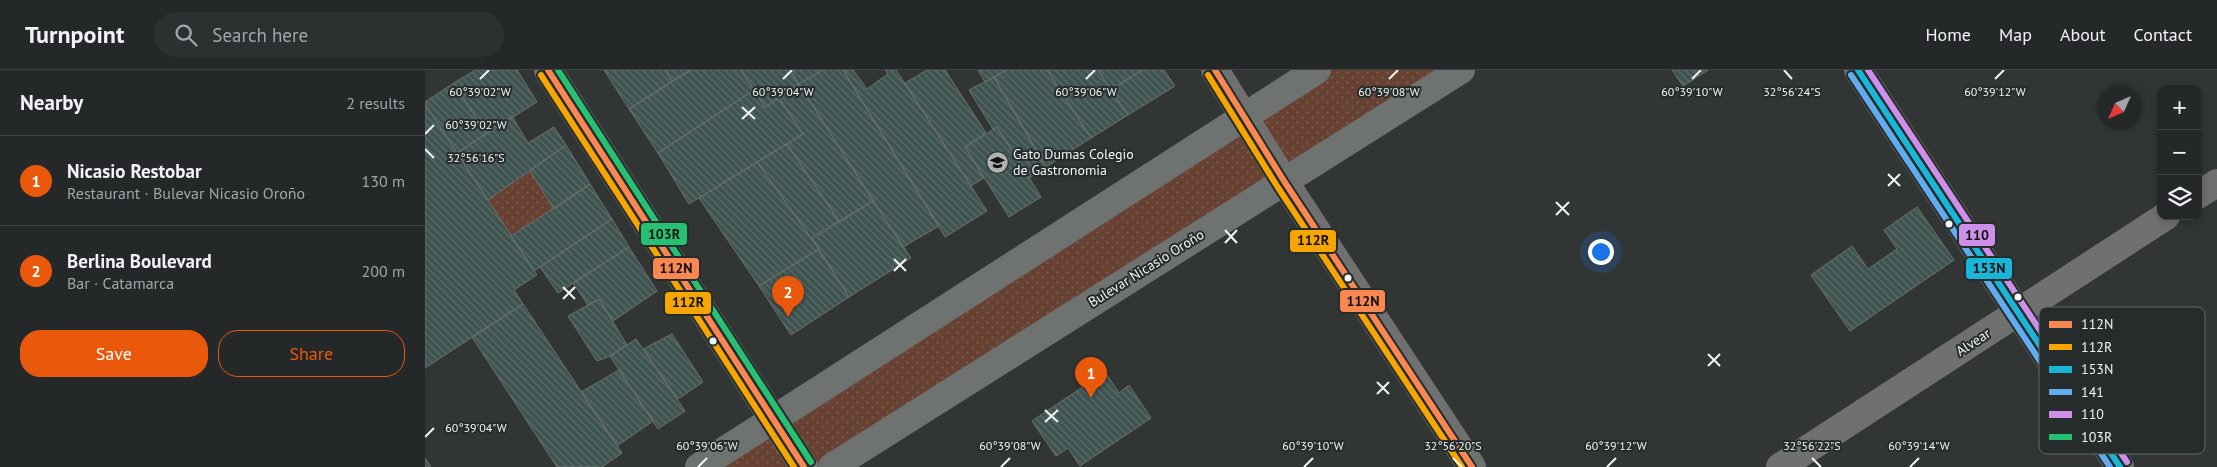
<!DOCTYPE html>
<meta charset="utf-8">
<style>
body{margin:0;font-family:"PT Sans",sans-serif;background:#2d3030;color:#f1f3f6}
.controls{position:absolute;right:15px;top:15px;display:grid;overflow:hidden;border-radius:10px;box-shadow:0 2px 8px #0003}
.controls button{width:45px;height:45px;display:grid;place-items:center;padding:0;border:0;border-bottom:1px solid #424445;background:#252828;color:#f1f3f6;font:25px sans-serif}
.compass{position:absolute;left:1672px;top:15px;width:45px;height:45px;border-radius:50%;background:#252828;box-shadow:0 2px 8px #0003;rotate:225deg}
.you{position:absolute;left:1175px;top:181px;width:18px;height:18px;margin:-12px;border:4px solid #fff;border-radius:50%;background:#1a73e8;box-shadow:0 0 0 8px #1a73e833}
.badge{display:grid;place-items:center;width:32px;height:32px;border-radius:50%;background:#ea580c;color:#fff;font-size:16px;font-weight:700}
.pin{position:absolute;translate:-50% -41px;filter:drop-shadow(0 1px 2px #0008)}
.pin::after{content:'';position:absolute;top:26px;width:18px;height:15px;background:inherit;clip-path:polygon(0 0,100% 0,50% 100%)}
.list{margin:0;padding:0;list-style:none}
h2{display:flex;justify-content:space-between;align-items:center;height:65px;margin:0;padding:0 20px;font-size:21px}
h2 small{font-size:16px;font-weight:400;color:#a3a6a8}
.list li{display:grid;grid-template-columns:32px 1fr auto;gap:15px;align-items:center;box-sizing:border-box;height:90px;padding:0 20px;border-top:1px solid #424445}
.list b{display:block;font-size:19px;white-space:nowrap}
.list p{margin:0;font-size:16px;white-space:nowrap;color:#a3a6a8}
.list em{font-size:16px;font-style:normal;color:#a3a6a8}
.actions{display:flex;gap:10px;padding:15px 20px}
.actions a{flex:1;padding:11px 0;border:1px solid #ea580c;border-radius:20px;text-align:center;font-size:18px;color:#ea580c}
.actions .main{background:#ea580c;color:#fff}
.icon{flex:none;width:28px;height:28px;fill:none;stroke:currentColor;stroke-width:2;stroke-linecap:round;stroke-linejoin:round}
.map{position:relative;flex:none;width:1792px;height:397px;overflow:hidden}
header{display:flex;align-items:center;gap:30px;box-sizing:border-box;height:70px;padding:0 25px;background:#252828;border-bottom:1px solid #424445}
header strong{font-size:24px}
nav{display:flex;gap:28px;margin-inline-start:auto;font-size:18px}
.search{width:350px;height:45px;background:#2d3030;display:flex;align-items:center;gap:12px;box-sizing:border-box;padding:0 18px;border-radius:28px;color:#a3a6a8;font-size:19px}
main{display:flex}
aside{flex:1;background:#252828}
.map>svg:first-child{display:block}
</style>
<header>
<strong>Turnpoint</strong>
<div class="search"><svg class="icon" aria-label="search" viewBox="0 0 24 24"><circle cx="10" cy="10" r="6"/><path d="M15 15l6 6"/></svg>Search here</div>
<nav><a>Home</a><a>Map</a><a>About</a><a>Contact</a></nav>
</header>
<main>
<aside>
<h2>Nearby<small>2 results</small></h2>
<ul class="list">
<li><span class="badge">1</span><div><b>Nicasio Restobar</b><p>Restaurant · Bulevar Nicasio Oroño</p></div><em>130 m</em></li>
<li><span class="badge">2</span><div><b>Berlina Boulevard</b><p>Bar · Catamarca</p></div><em>200 m</em></li>
</ul>
<div class="actions"><a class="main">Save</a><a>Share</a></div>
</aside>
<div class="map">
<svg width="1792" height="397" viewBox="0 0 1792 397">
<defs>
<pattern id="grass-dots" width="8" height="8" patternUnits="userSpaceOnUse" patternTransform="scale(1.25)"><rect width="8" height="8" fill="#674232"/><path d="M2 2h.1M6 6h.1" fill="none" stroke="#7d5e50" stroke-width="1.8" stroke-linecap="round"/></pattern>
<pattern id="building-back-hatch" width="6" height="6" patternUnits="userSpaceOnUse" patternTransform="scale(1.25)"><rect width="6" height="6" fill="#3f5451"/><path d="M-1 5l2 2M0 0l6 6M5-1l2 2" fill="none" stroke="#5b6d6b"/></pattern>
</defs>
<rect width="100%" height="100%" fill="#313635"/>
<!-- grass -->
<path fill="url(#grass-dots)" d="M892,0H1036L407,397H274Z
M105,101L129,139L86,166L63,130Z"/>
<!-- building -->
<path fill="url(#building-back-hatch)" stroke="#6c706f" d="M50,0H92L112,32L61,64L29,13Z
M179,0H240L247,11L204,39Z
M240,0H266L247,11Z
M266,0H316L329,20L233,83L204,39Z
M316,0H365L374,14L340,37Z
M365,0H398L374,14Z
M398,0H418L514,156L478,177L374,14Z
M418,0H428L442,19L463,4L460,0H471L562,141L520,167Z
M502,0H520L561,63L540,77L559,108L546,116L480,13Z
M553,0H581L560,12Z
M581,0H622L666,68L621,97L569,7Z
M622,0H673L703,45L666,68Z
M673,0H717L686,20Z
M717,0H739L750,16L703,45L686,20Z
M1247,0H1283L1258,16Z
M569,7L621,97L604,108L572,57L568,59L544,20Z
M29,13L61,64L32,83L0,34V32Z
M374,14L448,131L414,151L362,74L378,64L354,28Z
M329,20L340,37L354,28L378,64L264,134L233,83Z
M0,34L112,205L89,220L98,234L0,298Z
M87,46L103,73L129,57L141,75L63,130L32,83Z
M572,57L616,127L584,147L540,77Z
M362,74L414,151L386,168L332,92Z
M141,75L165,114L129,139L105,101Z
M332,92L394,179L334,216L274,128Z
M165,114L187,149L109,201L86,166Z
M448,131L486,188L424,227L387,169Z
M1492,137L1529,190L1425,261L1386,205L1427,176L1443,199L1472,179L1459,160Z
M187,149L204,177L133,223L115,197Z
M204,177L232,221L188,251L174,229L163,235L148,213Z
M394,179L424,227L366,265L334,216Z
M174,229L202,275L185,286L172,291L143,246Z
M98,234L197,383L177,397H132L47,267Z
M247,264L278,312L253,329L218,279Z
M211,269L260,341L233,359L185,286Z
M194,300L228,351L192,376L156,322Z
M680,302L694,323L704,315L726,348L655,396L643,378L631,386L607,351Z
M0,388L6,397H0Z"/>
<g fill="none" stroke-linecap="round" stroke-linejoin="round">
<!-- street -->
<path stroke="#6f7170" stroke-width="28" d="M790,0L859,111L1047,397
M1433,0L1695,397
M1773,125L1792,113
M1355,397L1741,146"/>
<!-- secondary -->
<path stroke="#717372" stroke-width="28" d="M123,0L379,397"/>
<!-- primary -->
<path stroke="#6e7270" stroke-width="28" d="M274,397L892,0
M407,397L1036,0"/>
<defs>
<path id="bus-1" d="M123,0L379,397
M790,0L859,111L1047,397"/>
<path id="bus-2" d="M116,5L369,397
M783,5L852,116L1037,397"/>
<path id="bus-3" d="M1433,0L1695,397"/>
<path id="bus-4" d="M1426,5L1685,397"/>
<path id="bus-5" d="M1443,0L1702,392"/>
<path id="bus-6" d="M133,0L386,392"/>
</defs>
<!-- bus-1 casing -->
<use href="#bus-1" stroke="#262c2c" stroke-width="10"/>
<!-- bus-2 casing -->
<use href="#bus-2" stroke="#262c2c" stroke-width="10"/>
<!-- bus-3 casing -->
<use href="#bus-3" stroke="#262c2c" stroke-width="10"/>
<!-- bus-4 casing -->
<use href="#bus-4" stroke="#262c2c" stroke-width="10"/>
<!-- bus-5 casing -->
<use href="#bus-5" stroke="#262c2c" stroke-width="10"/>
<!-- bus-6 casing -->
<use href="#bus-6" stroke="#262c2c" stroke-width="10"/>
<!-- bus-1 -->
<use href="#bus-1" stroke="#f88751" stroke-width="6"/>
<!-- bus-2 -->
<use href="#bus-2" stroke="#f7a600" stroke-width="6"/>
<!-- bus-3 -->
<use href="#bus-3" stroke="#1ab6d8" stroke-width="6"/>
<!-- bus-4 -->
<use href="#bus-4" stroke="#60acee" stroke-width="6"/>
<!-- bus-5 -->
<use href="#bus-5" stroke="#ce8fe9" stroke-width="6"/>
<!-- bus-6 -->
<use href="#bus-6" stroke="#26c172" stroke-width="6"/>
</g>
<!-- ticks -->
<path fill="none" stroke="#f2f6f5" stroke-width="2" d="M1359,0L1367,9M55,9L64,0M358,9L367,0M661,9L670,0M964,9L973,0M1267,9L1276,0M1570,9L1579,0M317,37L330,49M317,49L330,37M0,64L9,55M0,79L9,88M1463,104L1475,116M1463,116L1475,104M1131,132L1144,145M1131,145L1144,132M800,160L812,173M800,173L812,160M469,189L481,201M469,201L481,189M138,217L150,229M138,229L150,217M1283,284L1295,296M1283,296L1295,284M952,312L964,324M952,324L964,312M620,340L633,352M620,352L633,340M0,367L9,358M1028,388L1037,397M1387,388L1396,397M273,397L282,388M576,397L585,388M879,397L888,388M1182,397L1191,388M1485,397L1494,388"/>
<!-- icons -->
<defs>
<symbol id="school-disc" viewBox="-11 -11 22 22"><circle r="9.5" fill="#aeb3b2" stroke="#262c2c"/><path d="M0-5L7-2L0 1L-7-2ZM-4 1L0 2.5L4 1V4Q0 6-4 4Z" fill="#111"/></symbol>
</defs>
<g fill-rule="evenodd">
<use href="#school-disc" x="560" y="80" width="25" height="25"/>
</g>
<!-- markers -->
<g fill="#f2f6f5" stroke="#262c2c" stroke-width="2">
<circle cx="1524" cy="154" r="4.5"/>
<circle cx="923" cy="208" r="4.5"/>
<circle cx="1593" cy="227" r="4.5"/>
<circle cx="288" cy="271" r="4.5"/>
</g>
<g text-anchor="middle" dominant-baseline="central" stroke-width="4" stroke-linejoin="round" paint-order="stroke">
<!-- poi labels -->
<g font-size="14" fill="#f2f6f5" stroke="#262c2c" text-anchor="start">
<text x="588" y="84">Gato Dumas Colegio<tspan x="588" dy="16">de Gastronomia</tspan></text>
</g>
<!-- street labels -->
<g font-size="14" fill="#f2f6f5" stroke="#262c2c">
<text transform="translate(721 198) rotate(-32)">Bulevar Nicasio Oroño</text>
<text transform="translate(1548 272) rotate(-33)">Alvear</text>
</g>
</g>
<!-- legend -->
<rect x="1614" y="237" width="166" height="147" rx="8" fill="#262c2c" stroke="#636968" stroke-width="1"/>
<rect x="1624" y="251" width="23" height="7" fill="#f88751"/>
<rect x="1624" y="274" width="23" height="6" fill="#f7a600"/>
<rect x="1624" y="296" width="23" height="7" fill="#1ab6d8"/>
<rect x="1624" y="319" width="23" height="6" fill="#60acee"/>
<rect x="1624" y="341" width="23" height="7" fill="#ce8fe9"/>
<rect x="1624" y="364" width="23" height="6" fill="#26c172"/>
<g font-size="14" fill="#f2f6f5">
<text x="1656" y="259">112N</text>
<text x="1656" y="282">112R</text>
<text x="1656" y="304">153N</text>
<text x="1656" y="327">141</text>
<text x="1656" y="349">110</text>
<text x="1656" y="372">103R</text>
</g>
<g font-size="12" text-anchor="middle" fill="#f2f6f5" stroke="#262c2c" stroke-width="4" stroke-linejoin="round" paint-order="stroke">
<text x="55" y="26">60°39'02"W</text>
<text x="358" y="26">60°39'04"W</text>
<text x="661" y="26">60°39'06"W</text>
<text x="964" y="26">60°39'08"W</text>
<text x="1367" y="26">32°56'24"S</text>
<text x="1570" y="26">60°39'12"W</text>
<text x="1267" y="26">60°39'10"W</text>
<text x="51" y="59">60°39'02"W</text>
<text x="51" y="92">32°56'16"S</text>
<text x="51" y="362">60°39'04"W</text>
<text x="282" y="380">60°39'06"W</text>
<text x="585" y="380">60°39'08"W</text>
<text x="888" y="380">60°39'10"W</text>
<text x="1028" y="380">32°56'20"S</text>
<text x="1191" y="380">60°39'12"W</text>
<text x="1387" y="380">32°56'22"S</text>
<text x="1494" y="380">60°39'14"W</text>
</g>
<g stroke="#262c2c" stroke-width="2">
<rect x="215" y="152" width="48" height="24" rx="5" fill="#26c172"/>
<rect x="1533" y="153" width="38" height="24" rx="5" fill="#ce8fe9"/>
<rect x="864" y="159" width="48" height="24" rx="5" fill="#f7a600"/>
<rect x="227" y="187" width="48" height="23" rx="5" fill="#f88751"/>
<rect x="1540" y="187" width="48" height="23" rx="5" fill="#1ab6d8"/>
<rect x="914" y="219" width="47" height="24" rx="5" fill="#f88751"/>
<rect x="239" y="221" width="48" height="24" rx="5" fill="#f7a600"/>
</g>
<g font-size="14" text-anchor="middle" font-weight="bold" fill="#111">
<text x="239" y="169">103R</text>
<text x="1552" y="170">110</text>
<text x="888" y="175">112R</text>
<text x="251" y="203">112N</text>
<text x="1564" y="203">153N</text>
<text x="938" y="236">112N</text>
<text x="263" y="237">112R</text>
</g>
</svg>
<div class="controls">
<button>+</button>
<button>−</button>
<button><svg class="icon" aria-label="layers" viewBox="0 0 24 24"><path d="M12 4l9 5-9 5-9-5zM3 14l9 5 9-5"/></svg></button>
</div>
<svg class="compass" viewBox="-18 -18 36 36"><path d="M0-13l5 13h-10z" fill="#e53935"/><path d="M0 13l5-13h-10z" fill="#a3a6a8"/></svg>
<div class="you"></div>
<div class="pin badge" style="left:666px;top:328px">1</div>
<div class="pin badge" style="left:363px;top:247px">2</div>
</div>
</main>
